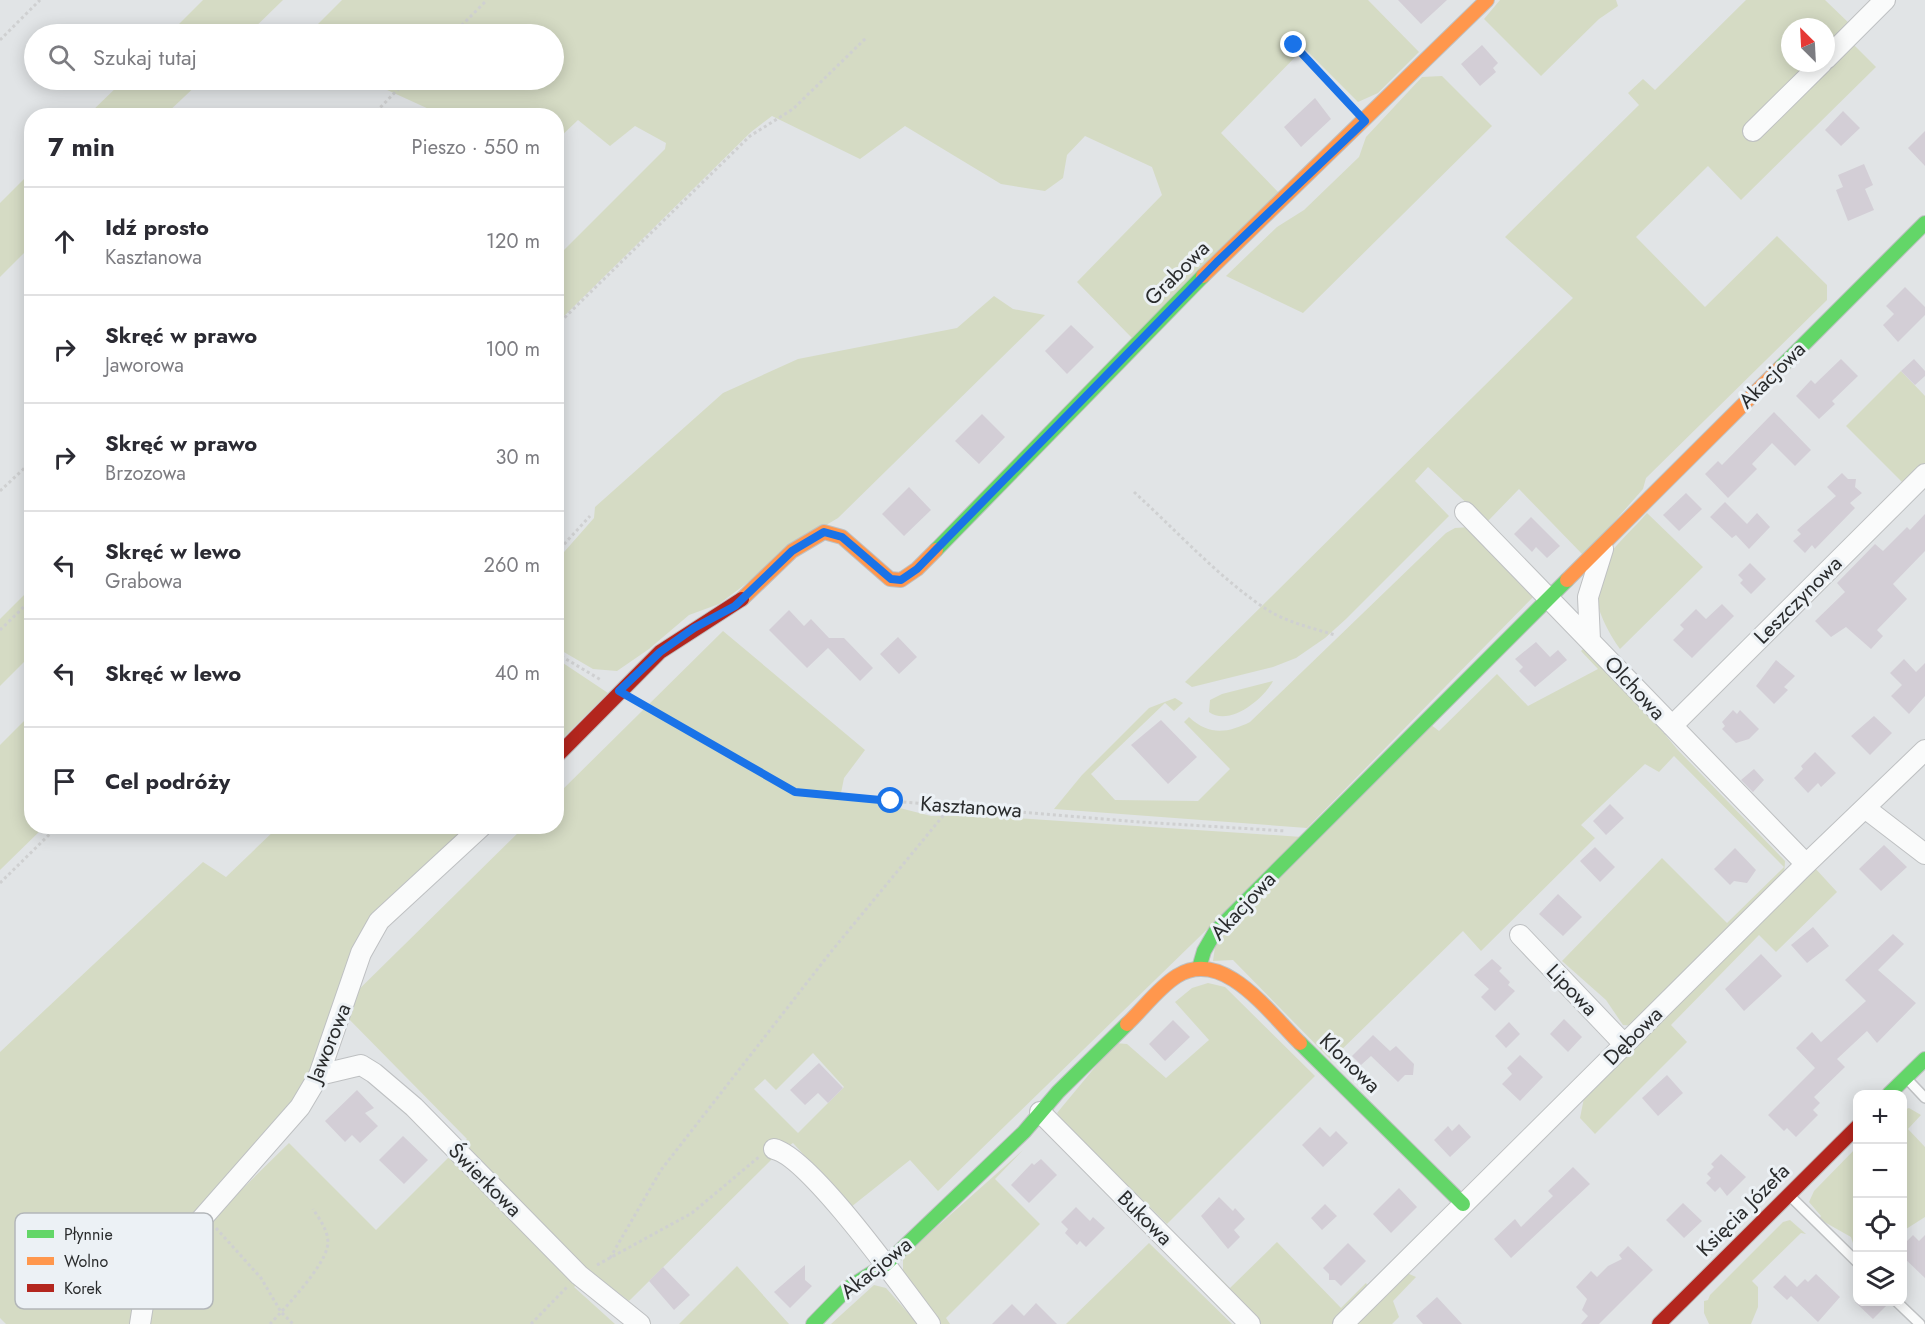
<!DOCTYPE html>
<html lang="pl">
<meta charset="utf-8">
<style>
body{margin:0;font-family:Jost,sans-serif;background:#f2f2f3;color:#2b2b33}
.controls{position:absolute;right:18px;bottom:18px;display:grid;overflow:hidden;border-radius:12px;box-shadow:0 3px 15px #0003}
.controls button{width:54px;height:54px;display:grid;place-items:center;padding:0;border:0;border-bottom:2px solid #e1e1e2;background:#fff;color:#2b2b33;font:30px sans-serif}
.compass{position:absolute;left:1781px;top:18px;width:54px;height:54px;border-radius:50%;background:#fff;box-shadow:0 3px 15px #0003;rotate:336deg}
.stop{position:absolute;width:18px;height:18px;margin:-14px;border:4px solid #1a73e8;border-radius:50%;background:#fff}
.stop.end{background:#1a73e8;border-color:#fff;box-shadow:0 2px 6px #0008}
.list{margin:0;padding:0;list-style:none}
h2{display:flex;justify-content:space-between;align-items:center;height:78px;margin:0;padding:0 24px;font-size:26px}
h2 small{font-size:20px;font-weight:400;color:#7c7c81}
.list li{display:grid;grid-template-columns:39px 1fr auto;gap:18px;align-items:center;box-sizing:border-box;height:108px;padding:0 24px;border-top:2px solid #e1e1e2}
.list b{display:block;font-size:22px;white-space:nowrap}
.list p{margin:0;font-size:20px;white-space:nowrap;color:#7c7c81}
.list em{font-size:20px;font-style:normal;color:#7c7c81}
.icon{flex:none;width:33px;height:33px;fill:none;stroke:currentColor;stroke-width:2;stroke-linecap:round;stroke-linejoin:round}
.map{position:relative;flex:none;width:1925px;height:1324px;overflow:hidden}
.search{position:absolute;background:#fff;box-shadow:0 3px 15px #0003;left:24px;top:24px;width:540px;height:66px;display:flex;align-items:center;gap:15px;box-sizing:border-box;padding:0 21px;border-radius:33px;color:#7c7c81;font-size:22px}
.panel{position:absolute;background:#fff;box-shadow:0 3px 15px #0003;left:24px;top:108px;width:540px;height:726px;border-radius:24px}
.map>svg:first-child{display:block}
</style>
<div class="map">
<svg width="1925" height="1324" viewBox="0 0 1925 1324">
<rect width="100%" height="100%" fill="#e1e4e6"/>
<!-- green -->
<path fill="#d5dbc4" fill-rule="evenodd" d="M203,0H283L248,34H169Z
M342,0H1368L1419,52L1378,93L1358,102L1304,48L1221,133L1279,193L1132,338L1077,282L1162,195L1152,167L1085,136L1067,155L1063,178L1045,191L1001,184L905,126L860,159L772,116L751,132L557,323V257L665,149L666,143L635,126L610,146L578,120L557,140L556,116L442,115L385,89L374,80H554V34H317L312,30Z
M1500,0H1616L1618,6L1599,19L1541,76L1484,19Z
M1746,0H1825L1851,25L1842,33L1876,67L1741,200L1708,166L1636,237L1705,307L1777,236L1827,285V300L1646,478L1643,489L1584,556L1519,489L1487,522L1428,467L1415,481L1449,516L1346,619L1325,638L1296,658L1273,667L1192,687L1185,682L1573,298L1505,237L1639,105L1628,93L1643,79L1655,90ZM1790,27H1826V63H1790Z
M1442,76L1492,126L1303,313L1226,276L1277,227L1304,210L1359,157L1366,137L1422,77Z
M124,80H202L165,115H88Z
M31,172V246L0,277V203Z
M994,296L1013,309L1045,315L838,518L816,531L719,604L689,615L649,649L617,671L593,669L557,648V560L594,518L595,507L723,393L798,359L957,328Z
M1901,371L1925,396V463L1903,483L1846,426Z
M1647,513L1703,567L1620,649C1604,626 1587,594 1601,566C1609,551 1636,526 1647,513Z
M1470,527L1540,590L1307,828L1054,809L1082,775L1149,708L1175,698L1183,703L1174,711L1165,703L1091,774L1115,800L1198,801L1230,769L1184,722L1189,717C1209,736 1228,733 1250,722L1446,533L1455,528Z
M31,588V655L0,686V619Z
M723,631L865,750L844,778L841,793L931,816H987L1302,837L938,1191L910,1160L851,1207L793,1143L776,1155L629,1301L592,1273L574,1287L615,1324H148L159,1284L178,1252L289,1143L376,1230L467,1139L339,1009L524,827L556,826L557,795ZM813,1053L844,1087L798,1133L754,1089L765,1079L776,1090Z
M1589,643L1677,749L1785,861L1784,877L1634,1026L1623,1025L1606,1000L1562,961L1662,858L1727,923L1784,867L1674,756L1659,772L1645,764L1581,825L1595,838L1481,951L1463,931L1331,1060L1233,960L1213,961L1216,940L1430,724L1439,731L1497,674L1528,706L1598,669L1581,651Z
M557,659L608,693L557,744Z
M1273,681C1263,700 1229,727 1209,712L1210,700L1222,694Z
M31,714L32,826L44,827L0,870V745Z
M278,827H471L379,911L308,1080L287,1113L174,1234L144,1284L136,1324H6L0,1318V1052L203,862L226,877Z
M1814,867L1837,892L1776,952L1759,935L1671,1025L1687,1042L1595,1134L1580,1118L1584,1098Z
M1208,983L1225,987L1315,1076L1167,1224L1065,1124L1057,1113L1115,1043L1127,1044L1166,1078L1209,1040L1175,1002L1192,988Z
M1909,1108L1921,1115L1908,1129L1925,1147V1217L1903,1231V1110Z
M1857,1147V1256L1851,1237L1819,1219L1821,1216L1809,1202L1814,1191Z
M1023,1150L995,1179L1040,1224L946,1318L950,1324H941L903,1273V1257Z
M1790,1220L1806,1234L1801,1233L1752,1281L1758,1287V1307L1751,1324H1709L1704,1313V1301L1708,1300L1710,1295L1783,1222Z
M1277,1242L1341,1308L1366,1283L1370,1291L1336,1324H1258L1211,1277L1212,1270L1230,1288Z
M1149,1243L1232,1324H1066Z
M737,1266L789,1324H679Z
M1407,1273L1416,1277L1393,1301L1399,1317L1392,1324H1356Z
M874,1285L886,1288L918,1324H831Z"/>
<!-- building -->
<path fill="#d3ced6" d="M1398,0H1447L1421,24Z
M1482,45L1498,63L1493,68L1496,72L1480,86L1461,64Z
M1315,98L1331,119L1301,147L1284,127Z
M1843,111L1860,128L1841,146L1825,130Z
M1925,131V166L1908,148Z
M1864,164L1873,185L1865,189L1874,210L1848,221L1836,190L1843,187L1838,175Z
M1905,287L1925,307V315L1898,342L1883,325L1894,314L1886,306Z
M1071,325L1094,347L1067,374L1045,351Z
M1841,359L1858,376L1832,401L1835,404L1819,419L1796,396L1811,380L1815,384Z
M1914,359L1925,371V376L1915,385L1901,371Z
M1774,412L1811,450L1795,466L1772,443L1752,464L1757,469L1728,498L1705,474L1718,461L1722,465Z
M982,414L1005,437L979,464L955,441Z
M1842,473L1848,479H1856L1855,487L1862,493L1850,503L1855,508L1815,549L1812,545L1805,553L1793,541L1801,534L1797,530L1836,496L1827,487Z
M909,487L931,510L904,536L882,514Z
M1686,493L1702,509L1679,531L1663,515Z
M1725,502L1747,524L1757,513L1770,527L1749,549L1736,535L1732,538L1710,517Z
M1925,514V551L1893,584L1907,599L1877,630L1883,636L1871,649L1846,627L1831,637L1815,621L1845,592L1837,583L1875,544L1883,551L1907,527L1910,530Z
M1531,517L1560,546L1547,558L1536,547L1532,552L1514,534Z
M1750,563L1766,579L1751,594L1740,583L1743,580L1738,575Z
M1722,604L1734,616L1692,658L1673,640L1684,629L1680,625L1696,609L1706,619Z
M789,610L804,626L811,619L829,638H844L873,668L860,681L828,648L807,668L769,630Z
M898,637L917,657L899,674L880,654Z
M1536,642L1550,657L1558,650L1567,660L1535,687L1519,671L1523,667L1515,659Z
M1904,659L1916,672L1925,663V696L1909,714L1891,696L1902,685L1890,673Z
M1776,660L1795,676L1784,687L1788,690L1774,704L1756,686Z
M1733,710L1737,714L1740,710L1759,729L1749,739L1736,743L1722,729L1725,726L1722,722Z
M1874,716L1892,733L1870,755L1851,736Z
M1161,720L1197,757L1168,784L1131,745Z
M1815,752L1836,773L1821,787L1818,783L1808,793L1794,778L1803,769L1801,766Z
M1754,769L1764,780L1753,792L1741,780Z
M1610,804L1624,818L1606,835L1593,821Z
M1884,845L1907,867L1881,891L1859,869Z
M1595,847L1615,867L1600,882L1580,861Z
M1735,848L1756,870L1747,883L1734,881L1730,885L1714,869Z
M1558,894L1582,917L1563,936L1539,914Z
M1813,927L1829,946L1807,963L1791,945Z
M1893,934L1904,944L1878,970L1916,1003L1877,1043L1867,1031L1837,1059L1845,1067L1814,1097L1820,1103L1813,1110L1818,1115L1796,1137L1787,1128L1784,1131L1768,1115L1815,1068L1796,1048L1812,1032L1821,1042L1866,1001L1845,980Z
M1761,954L1782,976L1744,1011L1725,989Z
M1492,959L1502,968L1499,971L1510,982L1508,985L1515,991L1495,1011L1481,997L1489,989L1474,975Z
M1564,1019L1582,1037L1568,1052L1550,1034Z
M1173,1020L1190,1037L1165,1061L1149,1044Z
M1509,1022L1520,1034L1506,1048L1495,1036Z
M1373,1035L1390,1051L1396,1046L1414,1064L1413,1075H1405L1398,1082L1371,1056L1361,1065L1352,1056Z
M1520,1055L1543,1077L1520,1101L1502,1084L1512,1074L1507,1068Z
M819,1063L843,1088L828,1103L818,1093L805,1105L790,1090Z
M1667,1075L1683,1093L1658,1116L1642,1098Z
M357,1090L374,1108L365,1113L378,1126L360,1143L352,1135L345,1142L325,1121Z
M1459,1124L1471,1137L1450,1157L1434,1140L1448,1126L1452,1131Z
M1320,1127L1330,1137L1336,1131L1348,1143L1323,1167L1302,1145Z
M403,1136L428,1160L404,1184L379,1160Z
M1721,1154L1746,1177L1727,1196L1720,1187L1715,1192L1706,1183L1711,1178L1707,1174L1714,1167L1711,1164Z
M1041,1159L1057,1175L1029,1203L1011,1185L1032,1163L1034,1165Z
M1573,1167L1590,1184L1511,1258L1494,1239L1515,1219L1521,1227L1553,1196L1548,1191Z
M1399,1188L1417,1207L1391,1233L1373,1214Z
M1219,1197L1233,1211L1235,1208L1245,1219L1234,1230L1240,1237L1228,1249L1201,1216Z
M1683,1203L1702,1221L1684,1238L1666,1220Z
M1325,1204L1337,1216L1322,1230L1311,1218Z
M1076,1207L1090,1221L1093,1217L1105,1228L1086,1247L1080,1241L1077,1245L1065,1233L1068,1229L1061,1222Z
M1913,1235L1919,1241L1925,1235V1278L1902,1256V1246Z
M1348,1243L1366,1261L1341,1286L1335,1280H1329V1274L1323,1268Z
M1628,1246L1653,1270L1599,1324H1581L1588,1316L1582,1310L1587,1299L1576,1287L1591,1271L1597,1277L1608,1266L1622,1259L1619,1255Z
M805,1265V1280L812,1286L790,1308L774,1292Z
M663,1267L690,1295L674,1310L649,1281Z
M1816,1274L1840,1297L1818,1322L1791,1296L1787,1300L1773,1287L1785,1275L1797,1287L1805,1279L1808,1282Z
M1437,1297L1462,1324H1423L1416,1316Z
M1855,1302H1890L1873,1319Z
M1036,1303L1057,1324H992L1012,1304L1024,1316Z"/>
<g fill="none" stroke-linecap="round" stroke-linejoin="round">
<defs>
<path id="lane" d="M1908,1080L1925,1098
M1790,1196L1858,1263
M1897,1302L1920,1324"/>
<path id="street" d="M1826,59L1885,0
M1753,131L1822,63
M1465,512L1806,864
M1590,640L1588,597L1603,549
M1672,726L1925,474
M1865,808L1925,854
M1520,935L1624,1044
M319,1075L361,1065L374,1073L414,1107L579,1275L640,1324
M1040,1112L1250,1324
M774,1149C810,1157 904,1290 930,1324
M140,1324L143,1305L162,1264L300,1107L319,1075L361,953L379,921L482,826
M1343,1324L1801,869L1925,750"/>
<path id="fast" d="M1780,368L1925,223
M936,550L1203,276
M1199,968L1204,951L1215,932L1567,580
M1300,1043L1463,1204
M1889,1094L1925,1059
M813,1324L848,1288L886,1264L1024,1132L1058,1092L1127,1024"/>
<path id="slow" d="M1203,276L1487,0
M1567,580L1780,368
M742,599L792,551L824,532L842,537L890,579L901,580L917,569L936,550
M1127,1024C1143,1009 1159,987 1177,976C1224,947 1270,1014 1300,1043"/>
<path id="jam" d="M556,757L660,652L742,599
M1659,1324L1858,1126"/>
</defs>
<!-- lane casing -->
<use href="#lane" stroke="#bec0c2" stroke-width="12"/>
<!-- street casing -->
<use href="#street" stroke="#bec0c2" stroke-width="22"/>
<!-- fast casing -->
<use href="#fast" stroke="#bec0c2" stroke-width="16"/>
<!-- slow casing -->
<use href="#slow" stroke="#bec0c2" stroke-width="16"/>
<!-- jam casing -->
<use href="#jam" stroke="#bec0c2" stroke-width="16"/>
<!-- path -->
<path stroke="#cfd0d1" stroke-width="3" stroke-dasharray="3 3" stroke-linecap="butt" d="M453,34L487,0
M0,40L40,0
M1294,45L1351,106
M372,116L407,80
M556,326L750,136L793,109L866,38
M0,491L32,461
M1134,492C1177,531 1218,577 1266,609C1286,622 1312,628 1335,635
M556,553L590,516
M0,630L32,599
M556,653L601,680
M640,703L795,793L1140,822L1286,831
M0,883L58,826
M216,1228L261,1278L281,1312L293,1324
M610,1258L661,1170L830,953L952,805
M597,1265L692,1213L760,1156
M270,1324C285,1308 322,1269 327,1248C331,1234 320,1220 313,1209
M531,1324L567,1287"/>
<!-- lane -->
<use href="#lane" stroke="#fafbfb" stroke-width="9"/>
<!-- street -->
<use href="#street" stroke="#fafbfb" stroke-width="20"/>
<!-- fast -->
<use href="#fast" stroke="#63d668" stroke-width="14"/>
<!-- slow -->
<use href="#slow" stroke="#ff974d" stroke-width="14"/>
<!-- jam -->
<use href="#jam" stroke="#b3261e" stroke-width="14"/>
</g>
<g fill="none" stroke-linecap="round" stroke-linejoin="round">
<!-- route -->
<path stroke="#1a73e8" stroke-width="8" d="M891,801L795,792L619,691L660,652L694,628L735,606L792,551L824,532L842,537L891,579L901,580L917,569L1217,262L1365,121L1294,45"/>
</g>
<g text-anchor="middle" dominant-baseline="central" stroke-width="6" stroke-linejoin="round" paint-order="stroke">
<!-- street labels -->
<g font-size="21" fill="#2a2c2d" stroke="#ecf1f5">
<text transform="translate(1177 273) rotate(-45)">Grabowa</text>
<text transform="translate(1772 375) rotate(-45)">Akacjowa</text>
<text transform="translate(1798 600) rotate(-45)">Leszczynowa</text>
<text transform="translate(1635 688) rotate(47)">Olchowa</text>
<text transform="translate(971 807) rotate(4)">Kasztanowa</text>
<text transform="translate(1243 906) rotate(-47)">Akacjowa</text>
<text transform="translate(1572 990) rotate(46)">Lipowa</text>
<text transform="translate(1633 1036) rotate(-45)">Dębowa</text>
<text transform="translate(329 1043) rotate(-68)">Jaworowa</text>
<text transform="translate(1350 1063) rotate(44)">Klonowa</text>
<text transform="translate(485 1180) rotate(45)">Świerkowa</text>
<text transform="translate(1743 1210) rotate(-45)">Księcia Józefa</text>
<text transform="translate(1145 1218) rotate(45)">Bukowa</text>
<text transform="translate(876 1268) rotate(-39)">Akacjowa</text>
</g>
</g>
<!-- legend -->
<rect x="15" y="1213" width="198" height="96" rx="9" fill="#ecf1f5" stroke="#b2b6b9" stroke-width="1.5"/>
<rect x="27" y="1230" width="27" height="8" fill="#63d668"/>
<rect x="27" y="1257" width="27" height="8" fill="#ff974d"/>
<rect x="27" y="1284" width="27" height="8" fill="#b3261e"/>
<g font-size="16" fill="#2a2c2d">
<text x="64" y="1240">Płynnie</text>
<text x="64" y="1267">Wolno</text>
<text x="64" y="1294">Korek</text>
</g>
</svg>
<div class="controls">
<button>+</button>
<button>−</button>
<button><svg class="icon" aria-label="locate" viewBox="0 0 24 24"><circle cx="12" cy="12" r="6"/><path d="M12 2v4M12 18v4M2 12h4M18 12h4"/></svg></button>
<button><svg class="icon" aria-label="layers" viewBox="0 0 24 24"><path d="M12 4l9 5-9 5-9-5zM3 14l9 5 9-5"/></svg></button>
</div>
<svg class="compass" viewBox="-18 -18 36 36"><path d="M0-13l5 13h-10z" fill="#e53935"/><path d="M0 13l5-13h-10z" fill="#7c7c81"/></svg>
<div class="stop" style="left:891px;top:801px"></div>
<div class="stop end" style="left:1294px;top:45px"></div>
<div class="search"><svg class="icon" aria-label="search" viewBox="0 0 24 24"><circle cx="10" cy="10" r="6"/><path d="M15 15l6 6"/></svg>Szukaj tutaj</div>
<section class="panel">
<h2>7 min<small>Pieszo · 550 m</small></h2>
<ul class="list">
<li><svg class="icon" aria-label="ahead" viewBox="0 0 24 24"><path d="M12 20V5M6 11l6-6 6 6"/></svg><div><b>Idź prosto</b><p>Kasztanowa</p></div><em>120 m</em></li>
<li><svg class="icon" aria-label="right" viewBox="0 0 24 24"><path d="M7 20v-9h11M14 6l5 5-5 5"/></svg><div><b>Skręć w prawo</b><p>Jaworowa</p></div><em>100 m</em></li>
<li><svg class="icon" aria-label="right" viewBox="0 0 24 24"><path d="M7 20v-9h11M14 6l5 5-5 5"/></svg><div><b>Skręć w prawo</b><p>Brzozowa</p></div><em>30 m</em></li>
<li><svg class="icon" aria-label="left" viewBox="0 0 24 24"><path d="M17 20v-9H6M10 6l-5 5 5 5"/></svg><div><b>Skręć w lewo</b><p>Grabowa</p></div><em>260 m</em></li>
<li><svg class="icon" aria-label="left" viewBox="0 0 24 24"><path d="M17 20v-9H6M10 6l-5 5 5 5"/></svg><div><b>Skręć w lewo</b></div><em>40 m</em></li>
<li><svg class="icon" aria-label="arrive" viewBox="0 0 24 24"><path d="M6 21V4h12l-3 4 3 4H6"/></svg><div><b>Cel podróży</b></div></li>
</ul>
</section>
</div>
